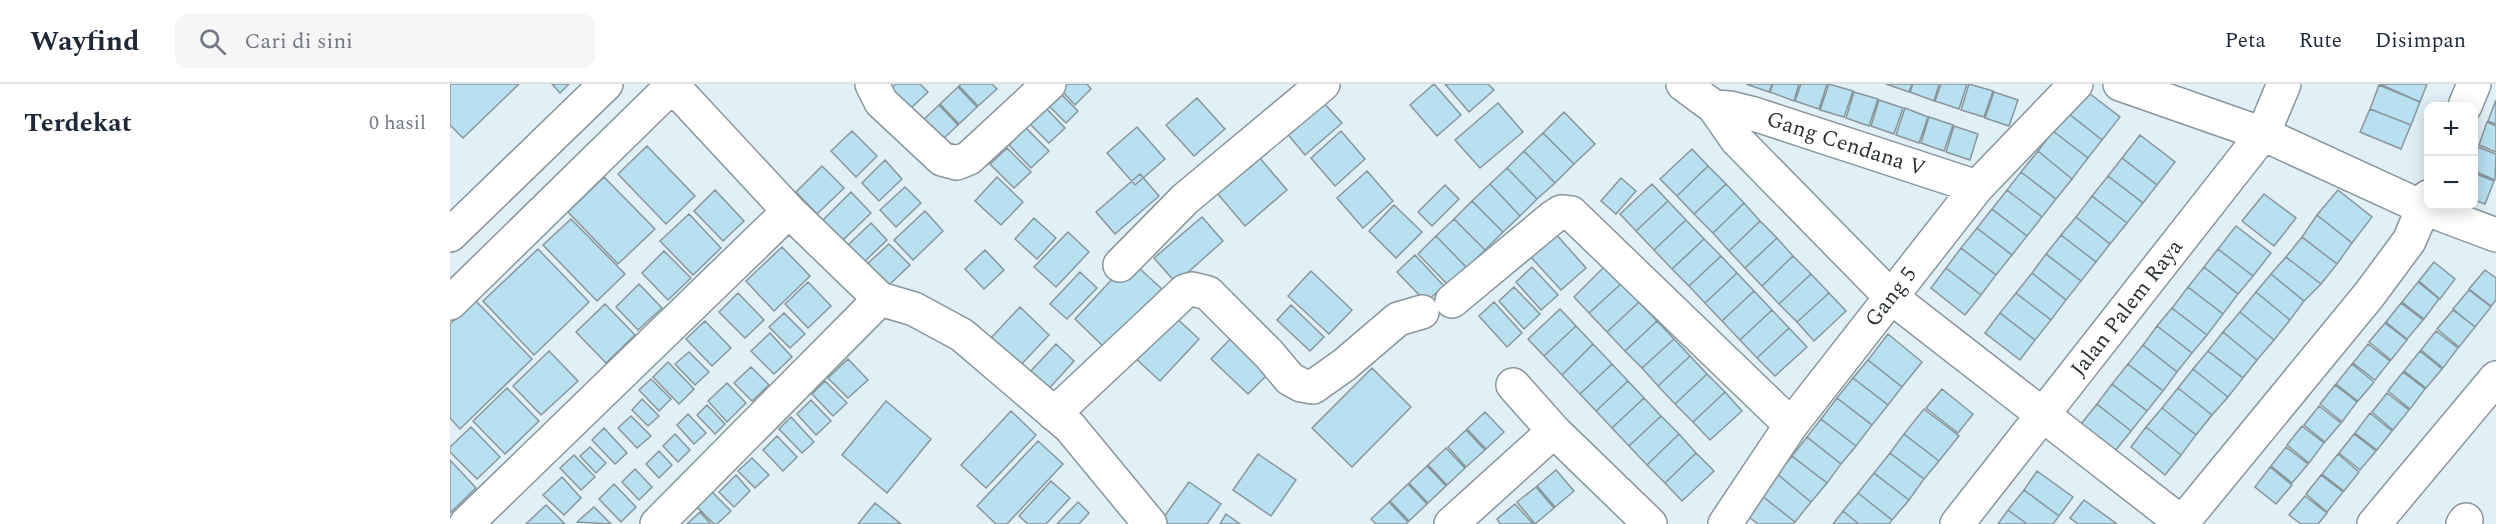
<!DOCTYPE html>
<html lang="id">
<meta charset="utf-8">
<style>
body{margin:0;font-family:Spectral,serif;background:#f6f6f7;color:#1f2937}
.controls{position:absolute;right:18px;top:18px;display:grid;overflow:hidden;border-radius:12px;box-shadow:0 3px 15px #0003}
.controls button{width:54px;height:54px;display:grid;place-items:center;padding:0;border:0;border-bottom:2px solid #e0e1e3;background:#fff;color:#1f2937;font:30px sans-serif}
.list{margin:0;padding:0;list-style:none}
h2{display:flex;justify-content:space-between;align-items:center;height:78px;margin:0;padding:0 24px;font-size:26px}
h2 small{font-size:20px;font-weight:400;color:#747a83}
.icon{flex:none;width:33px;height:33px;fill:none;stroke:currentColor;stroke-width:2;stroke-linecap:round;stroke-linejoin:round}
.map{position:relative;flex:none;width:2046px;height:440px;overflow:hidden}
header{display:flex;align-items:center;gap:36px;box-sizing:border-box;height:84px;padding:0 30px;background:#fff;border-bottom:2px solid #e0e1e3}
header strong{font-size:28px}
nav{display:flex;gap:33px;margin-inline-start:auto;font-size:21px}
.search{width:420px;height:54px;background:#f6f6f7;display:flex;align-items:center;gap:15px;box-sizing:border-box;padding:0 21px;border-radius:12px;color:#747a83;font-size:22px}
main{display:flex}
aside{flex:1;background:#fff}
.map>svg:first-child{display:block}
</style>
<header>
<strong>Wayfind</strong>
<div class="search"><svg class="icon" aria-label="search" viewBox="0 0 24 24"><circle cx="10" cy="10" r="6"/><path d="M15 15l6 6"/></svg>Cari di sini</div>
<nav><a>Peta</a><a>Rute</a><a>Disimpan</a></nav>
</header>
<main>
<aside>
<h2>Terdekat<small>0 hasil</small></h2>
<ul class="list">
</ul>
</aside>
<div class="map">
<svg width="2046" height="440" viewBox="0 0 2046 440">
<rect width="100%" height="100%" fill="#e1f0f7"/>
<!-- building -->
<path fill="#b8e0f1" stroke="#88969c" stroke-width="1.5" d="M0,0H69L13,54L0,41Z
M102,0H119L110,9Z
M446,0H470L478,8L460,25L440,5Z
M511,0H542L547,5L528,22L509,2Z
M616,0H637L641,5L625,21L610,5Z
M984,0L1011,31L987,52L960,21Z
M995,0H1038L1044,6L1019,28Z
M1296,0H1322L1319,8Z
M1323,0H1349L1344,17L1320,8Z
M1351,0H1377L1369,25L1345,17Z
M1379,0L1403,7L1394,33L1370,26Z
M1436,0H1462L1459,8Z
M1463,0H1489L1484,17L1460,8Z
M1491,0H1517L1509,25L1485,17Z
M1519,0L1543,7L1534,33L1511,26Z
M1930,0H1977L1970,18Z
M1929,1L1970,18L1961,41L1920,25Z
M508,3L527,23L509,40L490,20Z
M607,6L628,27L616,39L595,18Z
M1635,6L1670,33L1652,56L1618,29Z
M1404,8L1428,15L1419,42L1396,34Z
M1544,8L1568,16L1559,42L1535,34Z
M747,14L775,45L744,72L716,41Z
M1429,16L1453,24L1444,50L1421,42Z
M2046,16V40L2038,37Z
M872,17L892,39L855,71L836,48Z
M1048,19L1073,48L1030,84L1005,56Z
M489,21L508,41L490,58L471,38Z
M595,23L615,44L599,59L579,39Z
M1455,24L1478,33L1469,59L1446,51Z
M1920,25L1961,41L1951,65L1910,48Z
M1114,28L1145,60L1124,80L1093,49Z
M1618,29L1652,56L1638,74L1603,47Z
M1479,33L1503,41L1494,67L1471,59Z
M2037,38L2046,42V68L2029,61Z
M1504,42L1528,50L1520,76L1496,68Z
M687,43L715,75L685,101L657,69Z
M576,44L599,67L581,84L559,61Z
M402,47L427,72L406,93L381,67Z
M891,47L915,75L885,102L861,74Z
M1603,47L1638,74L1622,95L1588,67Z
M1093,49L1124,80L1105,99L1074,67Z
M1690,51L1725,78L1707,101L1672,74Z
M197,62L245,112L216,140L168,90Z
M2028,63L2046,70L2045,96L2024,87V74Z
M557,64L581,88L564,104L540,80Z
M1242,65L1258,82L1227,112L1210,95Z
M803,66L837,106L795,142L762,103Z
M1074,67L1105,99L1087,115L1057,84Z
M1588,67L1622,95L1606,115L1571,88Z
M1672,74L1707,101L1693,119L1658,92Z
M435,76L452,95L429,117L412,99Z
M372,82L394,104L367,130L346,108Z
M1258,82L1276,100L1244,130L1227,112Z
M1057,84L1087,115L1070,132L1040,100Z
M917,87L943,117L913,144L887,114Z
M1571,88L1606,115L1592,133L1557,106Z
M2024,89L2044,97L2035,120L2024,116Z
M690,90L709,112L665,150L646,128Z
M1658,92L1693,119L1677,139L1642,112Z
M154,93L205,145L168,180L118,128Z
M547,93L573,118L551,141L525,117Z
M1171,94L1186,107L1166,130L1151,117Z
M1040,100L1070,132L1053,148L1022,117Z
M1202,100L1218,117L1186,147L1170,130Z
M1276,100L1294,119L1263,149L1244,130Z
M995,101L1009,115L982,142L968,128Z
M455,103L471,119L446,143L430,126Z
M265,106L294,137L273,157L244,127Z
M1557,106L1592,133L1577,152L1542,125Z
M1888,106L1922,133L1902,159L1867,131Z
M401,108L421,129L392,157L372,137Z
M1814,110L1846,134L1824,162L1792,137Z
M1642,112L1677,139L1660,160L1626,133Z
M1022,117L1053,148L1035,166L1004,135Z
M1218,117L1236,136L1204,166L1186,147Z
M1294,119L1310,137L1279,167L1263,149Z
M944,121L972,148L946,174L919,147Z
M1542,125L1577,152L1562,171L1527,144Z
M475,127L493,147L463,176L444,156Z
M239,130L271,164L243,191L210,157Z
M1867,131L1902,159L1887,180L1852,153Z
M752,133L773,157L726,199L704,174Z
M1626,133L1660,160L1646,178L1611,151Z
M584,134L606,154L587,175L565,155Z
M121,135L175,190L147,217L93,161Z
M1004,135L1035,166L1017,184L986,152Z
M1236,136L1254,155L1222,185L1204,166Z
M1310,137L1327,154L1295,184L1279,167Z
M421,139L437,156L414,178L398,161Z
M1786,142L1821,169L1803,192L1768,165Z
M1527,144L1562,171L1546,191L1511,164Z
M618,148L639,168L606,203L584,183Z
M1104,148L1136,184L1111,206L1079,171Z
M1611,151L1646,178L1631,197L1596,170Z
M986,152L1017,184L998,201L968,170Z
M1852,153L1887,180L1871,200L1836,173Z
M1327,154L1343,172L1312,202L1295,184Z
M1254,155L1271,172L1239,202L1222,185Z
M439,160L460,181L437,203L416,181Z
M332,163L360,192L324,227L296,197Z
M1511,164L1546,191L1531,211L1496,184Z
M88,165L139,218L84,271L33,217Z
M1768,165L1803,192L1788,210L1754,183Z
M535,166L554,186L534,205L515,185Z
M214,167L241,194L218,216L192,189Z
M1596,170L1631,197L1616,216L1582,189Z
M965,171L994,202L976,218L947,188Z
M1271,172L1287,189L1255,219L1239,202Z
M1343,172L1361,190L1329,220L1312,202Z
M1836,173L1871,200L1854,217L1821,190Z
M680,176L712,205L656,265L625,235Z
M1984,178L2005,195L1990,215L1969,197Z
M1155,182L1171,200L1139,229L1124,213Z
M1082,183L1108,211L1091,226L1066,198Z
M1754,183L1788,210L1773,230L1738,203Z
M1496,184L1531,211L1515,231L1481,204Z
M2035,186L2046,194V216L2041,222L2019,205Z
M861,187L902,226L879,250L838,212Z
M630,188L647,204L617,235L600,220Z
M1287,189L1304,207L1272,237L1255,219Z
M1582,189L1616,216L1601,236L1566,209Z
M1361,190L1379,209L1347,238L1329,220Z
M1821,190L1854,217L1840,236L1806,208Z
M358,198L381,222L358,244L335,220Z
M1968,198L1989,215L1974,235L1952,218Z
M189,200L212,224L188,246L166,223Z
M1171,200L1189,218L1157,248L1139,229Z
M1064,203L1090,230L1074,245L1049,217Z
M1738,203L1773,230L1757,251L1722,224Z
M2019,206L2041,223L2025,243L2003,225Z
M1304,207L1322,226L1290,256L1272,237Z
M1806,208L1840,236L1824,256L1790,228Z
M288,209L314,236L295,254L269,228Z
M1379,209L1396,227L1364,257L1347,238Z
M1566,209L1601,236L1585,256L1550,229Z
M25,216L82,275L10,345L0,334V240Z
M1044,218L1072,249L1057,263L1029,232Z
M1189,218L1207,237L1175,267L1157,248Z
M1951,219L1973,236L1957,255L1936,238Z
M155,220L185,251L156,279L126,248Z
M841,221L874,253L860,267L827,236Z
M570,223L599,251L568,284L539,256Z
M1722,224L1757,251L1742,269L1707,242Z
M1110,225L1126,242L1094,272L1078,255Z
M1322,226L1339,244L1307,274L1290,256Z
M2003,226L2025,243L2009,263L1987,245Z
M1790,228L1824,256L1807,276L1773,248Z
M334,229L355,250L340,264L319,243Z
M1550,229L1585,256L1570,276L1535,249Z
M722,230L749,255L710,297L683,272Z
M255,237L281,264L262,282L236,255Z
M1207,237L1224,255L1192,284L1175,267Z
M1935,239L1957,256L1941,276L1919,258Z
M1126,242L1143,260L1112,291L1094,272Z
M1707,242L1742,269L1727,288L1693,261Z
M1339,244L1357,263L1325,292L1307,274Z
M1986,247L2008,264L1993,284L1971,266Z
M1773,248L1807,276L1793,294L1758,267Z
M320,249L342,273L324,290L301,267Z
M1438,250L1472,278L1452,303L1418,276Z
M782,253L820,288L798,310L761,275Z
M1224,255L1240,272L1208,302L1192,284Z
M606,260L624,277L596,308L578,290Z
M1143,260L1162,280L1130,310L1112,291Z
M1918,260L1940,277L1925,296L1903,279Z
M1693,261L1727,288L1713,307L1678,280Z
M99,267L128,297L91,331L63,302Z
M1758,267L1793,294L1778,313L1743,285Z
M1970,267L1992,285L1976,304L1954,287Z
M239,268L259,288L245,301L225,280Z
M1240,272L1257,290L1225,320L1208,302Z
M398,275L418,296L398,314L378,294Z
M1418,276L1452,303L1438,321L1403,294Z
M218,278L244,305L229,320L203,293Z
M1162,280L1178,297L1146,327L1130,310Z
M1678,280L1713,307L1697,327L1662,300Z
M1902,280L1924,298L1908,317L1886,300Z
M301,283L319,301L302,317L284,299Z
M922,284L961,323L902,383L862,344Z
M1743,285L1778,313L1762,331L1728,304Z
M1953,288L1975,305L1960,325L1938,307Z
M1257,290L1275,308L1243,338L1225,320Z
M1403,294L1438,321L1422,341L1387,314Z
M201,295L221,315L209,327L189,306Z
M375,297L397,319L383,332L362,310Z
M1178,297L1194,314L1162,344L1146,327Z
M277,299L296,319L277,338L258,317Z
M1662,300L1697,327L1681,347L1647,320Z
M1885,301L1907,318L1892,338L1870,320Z
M57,304L89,337L55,370L23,337Z
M1728,304L1762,331L1746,351L1712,324Z
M1492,305L1523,330L1508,349L1476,324Z
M1275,308L1292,327L1260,356L1243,338Z
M1937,309L1959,326L1943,346L1922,328Z
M1194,314L1211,332L1179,362L1162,344Z
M1387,314L1422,341L1406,362L1371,335Z
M192,315L209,332L198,342L182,326Z
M361,316L381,337L366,351L347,330Z
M436,317L481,355L437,409L392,371Z
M1647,320L1681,347L1665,367L1631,340Z
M257,321L275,340L265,350L247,331Z
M1869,322L1891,339L1875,358L1854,341Z
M1712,324L1746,351L1731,371L1696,343Z
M1474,325L1509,352L1489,377L1454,350Z
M561,327L586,351L536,404L511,381Z
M1035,328L1054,348L1036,365L1017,345Z
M1920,329L1942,347L1927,366L1905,349Z
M238,330L256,349L244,360L227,341Z
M181,332L201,352L187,364L168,344Z
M1211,332L1229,350L1197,381L1179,362Z
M341,333L364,358L352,369L329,345Z
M1371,335L1406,362L1391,380L1357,353Z
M1852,342L1874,359L1859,379L1837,361Z
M21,343L50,373L27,395L0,368V363Z
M1696,343L1731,371L1715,391L1681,363Z
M154,344L177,369L165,380L142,356Z
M1016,346L1035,366L1016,383L998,363Z
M225,350L240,366L228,378L213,362Z
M1229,350L1246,369L1215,399L1197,381Z
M1454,350L1489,377L1474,395L1440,369Z
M1904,350L1926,367L1910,386L1889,369Z
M327,352L347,373L333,387L313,366Z
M1357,353L1391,380L1377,399L1342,372Z
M588,357L613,380L557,440H546L527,422Z
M140,363L156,379L146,389L130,372Z
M1836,363L1858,380L1842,399L1821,382Z
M996,364L1015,384L997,401L978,381Z
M209,367L222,381L209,394L196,380Z
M1246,369L1264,387L1232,417L1215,399Z
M1440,369L1474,395L1459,416L1424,389Z
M808,370L846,396L821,432L783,406Z
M1888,370L1909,388L1894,407L1872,390Z
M124,371L145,393L131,406L110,384Z
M1342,372L1377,399L1361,418L1327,390Z
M302,374L319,391L305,404L288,387Z
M0,376L26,404L0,429Z
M977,382L996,402L978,419L959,399Z
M1820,383L1842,401L1826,420L1805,403Z
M185,385L202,403L189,416L172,398Z
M1106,386L1124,407L1105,423L1087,402Z
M1587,387L1623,413L1609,432L1574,406Z
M1424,389L1459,416L1442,436L1408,409Z
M1327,390L1361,418L1345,438L1311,411Z
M286,391L300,407L284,423L269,408Z
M1871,391L1893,408L1877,428L1856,410Z
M112,393L131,414L114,431L93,411Z
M601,397L620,414L596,440H578L569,432Z
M739,398L771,420L757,440H709Z
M164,400L186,423L171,438L149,415Z
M958,400L977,420L959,437L940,417Z
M1086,403L1104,424L1085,440L1067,418Z
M1574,406L1609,432L1603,440H1577L1558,426Z
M262,408L281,427L267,440H264L247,423Z
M1408,409L1442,436L1439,440H1409L1393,427Z
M1311,411L1345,438L1343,440H1308L1295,430Z
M1855,412L1877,429L1868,440H1851L1839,431Z
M1634,416L1667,440H1628L1620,434Z
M628,418L639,429L629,440H607Z
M939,418L958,438L956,440H926L921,435Z
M425,419L451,440H408Z
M1065,420L1083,440H1050L1047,435Z
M96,421L115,440H76Z
M144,423L161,440L127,438Z
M1558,426L1577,440H1548Z
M1393,427L1409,440H1383Z
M250,428L261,440H237Z
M776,430L790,440H770Z"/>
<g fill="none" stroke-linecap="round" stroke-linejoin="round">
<defs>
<path id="minor" d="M422,0L431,18L492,75L507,79L519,74L599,0
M1233,0L1264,23
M1670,0L1813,50L1974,124L2046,151
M2015,22L2024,0
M1527,103L1304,30L1280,24L1264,23L1287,56L1441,213L1732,439
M0,151L156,0
M670,181L735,115L873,0
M430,215L464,225L512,251L620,343L700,440
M1002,217L1102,134L1111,128L1121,129L1341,341
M0,219L224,0
M1063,301L1104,347L1200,440
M604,330L735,207L742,205L758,209L819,270L840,295L851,301L863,303L894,281L948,235L972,228
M16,440L339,127
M207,440L430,215L339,127L221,0
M1001,440L1104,347
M1275,440L1341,341L1527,103L1626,0
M1507,440L1813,50L1834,0
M1731,440L1919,211L1959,157L1978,113
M1924,440L2046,294
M2013,440L2016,436"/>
</defs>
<!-- minor casing -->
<use href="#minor" stroke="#88969c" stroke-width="36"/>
<!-- minor -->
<use href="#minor" stroke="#fff" stroke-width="33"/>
</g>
<g text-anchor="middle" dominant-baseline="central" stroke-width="5" stroke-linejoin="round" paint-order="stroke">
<!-- street labels -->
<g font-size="22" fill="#2d3335" stroke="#fff">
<text transform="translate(1396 60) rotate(18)">Gang Cendana V</text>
<text transform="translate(1441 213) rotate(-52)">Gang 5</text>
<text transform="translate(1677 224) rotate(-52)">Jalan Palem Raya</text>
</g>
</g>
</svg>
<div class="controls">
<button>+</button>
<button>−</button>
</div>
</div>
</main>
